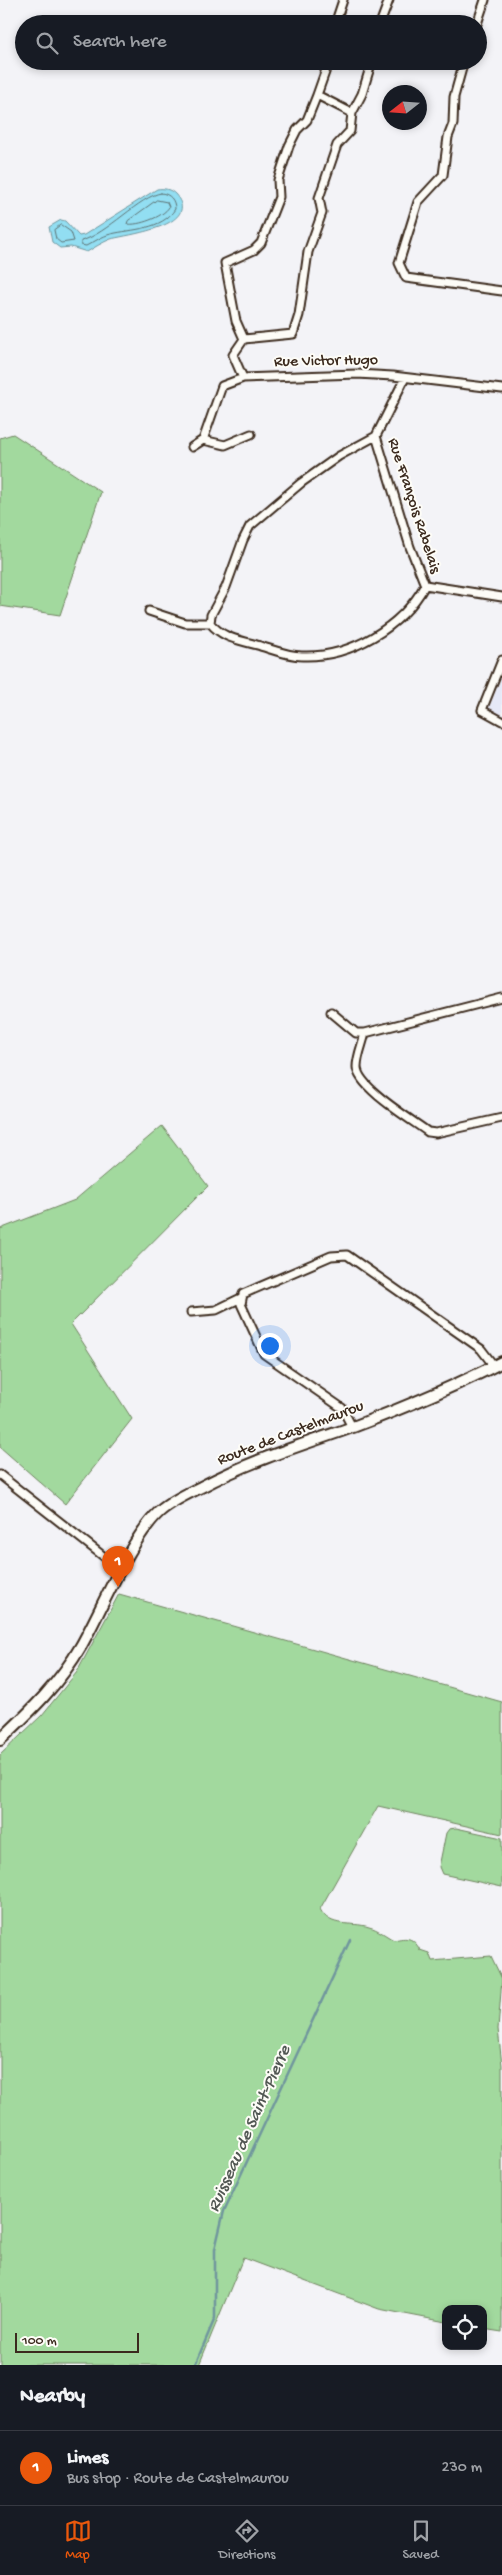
<!DOCTYPE html>
<meta charset="utf-8">
<style>
body{margin:0;font-family:"Gochi Hand",sans-serif;background:#20242c;color:#f1f3f6}
.controls{position:absolute;right:15px;bottom:15px;display:grid;overflow:hidden;border-radius:10px;box-shadow:0 2px 8px #0003}
.controls button{width:45px;height:45px;display:grid;place-items:center;padding:0;border:0;border-bottom:1px solid #363941;background:#171b24;color:#f1f3f6;font:25px sans-serif}
.compass{position:absolute;left:382px;top:85px;width:45px;height:45px;border-radius:50%;background:#171b24;box-shadow:0 2px 8px #0003;rotate:253deg}
.scale{position:absolute;left:15px;bottom:12px;width:124px;box-sizing:border-box;padding-left:5px;border:2px solid #3b2a1e;border-top:0;font-size:14px;line-height:18px;white-space:nowrap;color:#3b2a1e;-webkit-text-stroke:4px #fdfcf7;paint-order:stroke}
.you{position:absolute;left:269px;top:1345px;width:18px;height:18px;margin:-12px;border:4px solid #fff;border-radius:50%;background:#1a73e8;box-shadow:0 0 0 8px #1a73e833}
.badge{display:grid;place-items:center;width:32px;height:32px;border-radius:50%;background:#ea580c;color:#fff;font-size:16px;font-weight:700}
.pin{position:absolute;translate:-50% -41px;filter:drop-shadow(0 1px 2px #0008)}
.pin::after{content:'';position:absolute;top:26px;width:18px;height:15px;background:inherit;clip-path:polygon(0 0,100% 0,50% 100%)}
.list{margin:0;padding:0;list-style:none}
h2{display:flex;justify-content:space-between;align-items:center;height:65px;margin:0;padding:0 20px;font-size:21px}
h2 small{font-size:16px;font-weight:400;color:#9ea1a6}
.list li{display:grid;grid-template-columns:32px 1fr auto;gap:15px;align-items:center;box-sizing:border-box;height:75px;padding:0 20px;border-top:1px solid #363941}
.list b{display:block;font-size:19px;white-space:nowrap}
.list p{margin:0;font-size:16px;white-space:nowrap;color:#9ea1a6}
.list em{font-size:16px;font-style:normal;color:#9ea1a6}
.icon{flex:none;width:28px;height:28px;fill:none;stroke:currentColor;stroke-width:2;stroke-linecap:round;stroke-linejoin:round}
.map{position:relative;flex:none;width:502px;height:2365px;overflow:hidden}
.search{position:absolute;background:#171b24;box-shadow:0 2px 8px #0003;left:15px;right:15px;top:15px;height:55px;display:flex;align-items:center;gap:12px;box-sizing:border-box;padding:0 18px;border-radius:28px;color:#9ea1a6;font-size:19px}
.sheet{height:140px;background:#171b24}
nav{display:flex;justify-content:space-around;align-items:center;box-sizing:border-box;height:70px;border-top:1px solid #363941;background:#171b24;font-size:14px;color:#9ea1a6}
nav a{display:grid;justify-items:center;gap:2px}
nav .on{color:#ea580c}
.map>svg:first-child{display:block}
</style>
<div class="map">
<svg width="502" height="2365" viewBox="0 0 502 2365">
<rect width="100%" height="100%" fill="#f3f3f7"/>
<filter id="ink" filterUnits="userSpaceOnUse"><feTurbulence type="fractalNoise" baseFrequency=".02" numOctaves="2"/><feDisplacementMap in="SourceGraphic" scale="10" xChannelSelector="R" yChannelSelector="G"/><feConvolveMatrix kernelMatrix="1 2 1 2 8 2 1 2 1" color-interpolation-filters="sRGB"/></filter>
<g filter="url(#ink)">
<!-- built -->
<path fill="#e6e9f7" d="M502,677V715L489,708Z"/>
<!-- green -->
<path fill="#a2d99e" stroke="#6e825e" d="M13,434L101,492L60,615L0,606V438Z
M162,1126L208,1186L71,1324L132,1419L65,1504L0,1447V1229L75,1200Z
M119,1594L502,1702V1834L378,1806L320,1909C330,1929 351,1921 369,1927C378,1929 386,1936 394,1940C407,1937 413,1937 420,1950L429,1953L432,1961L491,1956L502,1979L498,2029L502,2065V2332L483,2329V2309H446V2322L379,2309L243,2258L199,2365H0V1755L42,1715L77,1672Z
M456,1828L502,1838V1887L442,1874L439,1867L446,1833L449,1829Z"/>
<!-- water -->
<path fill="#92def2" stroke="#6f969d" d="M157,189C164,188 170,189 175,194C204,226 125,235 111,239C103,242 95,247 87,252L71,247L60,248L52,242L49,227L61,220L65,221L79,236L84,235Z"/>
<g fill="none" stroke-linecap="round" stroke-linejoin="round">
<!-- shore -->
<path stroke="#5e7273" stroke-width="1" d="M161,193C170,194 175,200 175,209C162,230 132,229 111,234C102,236 94,242 86,246L81,245V241C107,234 140,196 161,193Z
M157,200L167,202L169,207C163,217 138,226 127,224L128,221Z
M61,225L71,232L74,241L61,243L56,239L54,230Z"/>
<!-- stream -->
<path stroke="#6f969d" stroke-width="2.5" d="M195,2365L215,2318V2249L224,2211L350,1940"/>
<defs>
<path id="street" d="M335,24L343,0
M380,24L389,0
M477,24L485,0
M329,61L317,95L352,113
M464,61L454,97L453,124L448,137L443,175L418,202L399,263L406,278L502,291
M244,339L236,321L225,263L254,250L261,243L279,197L278,180L289,146L297,130L307,120L317,95
M243,378L233,355L244,339L293,334L299,315L308,252L322,213L319,198L337,145L350,131L352,113L362,94L372,61
M376,436L410,547L425,585C402,627 350,658 302,656C287,656 271,649 257,645C237,639 224,639 210,623L211,615L226,587L243,540L250,526L301,483L339,456L376,436L405,378
M203,440L225,445L251,434
M192,447L203,440L222,386L243,378L357,374L393,376L502,389
M425,585L502,597
M149,611L185,623H210
M502,660L482,710L502,721
M502,998L365,1033C363,1043 357,1056 357,1067C357,1087 412,1120 428,1132L436,1133L502,1118
M331,1012L356,1033H365
M191,1312L216,1310L241,1298
M352,1427L342,1408L264,1354L241,1304L243,1294L331,1256L347,1255L481,1349L494,1366
M0,1475L121,1570"/>
<path id="secondary" d="M0,1740C31,1711 60,1683 81,1646C102,1609 130,1539 159,1512C171,1501 187,1494 201,1487C250,1461 301,1445 353,1427C403,1408 454,1387 502,1362"/>
</defs>
<!-- street casing -->
<use href="#street" stroke="#3b2a1e" stroke-width="11"/>
<!-- secondary casing -->
<use href="#secondary" stroke="#3b2a1e" stroke-width="14"/>
<!-- street -->
<use href="#street" stroke="#fdfcf7" stroke-width="7"/>
<!-- secondary -->
<use href="#secondary" stroke="#fdfcf7" stroke-width="10"/>
</g>
</g>
<g text-anchor="middle" dominant-baseline="central" stroke-width="4" stroke-linejoin="round" paint-order="stroke">
<!-- street labels -->
<g font-size="16" fill="#3b2a1e" stroke="#fdfcf7">
<text transform="translate(326 362) rotate(-1)">Rue Victor Hugo</text>
<text transform="translate(413 506) rotate(72)">Rue François Rabelais</text>
<text transform="translate(291 1434) rotate(-21)">Route de Castelmaurou</text>
</g>
<!-- water labels -->
<g font-size="18" font-style="italic" fill="#515753" stroke="#fdfcf7">
<text transform="translate(250 2129) rotate(-66)">Ruisseau de Saint-Pierre</text>
</g>
</g>
</svg>
<div class="controls">
<button><svg class="icon" aria-label="locate" viewBox="0 0 24 24"><circle cx="12" cy="12" r="6"/><path d="M12 2v4M12 18v4M2 12h4M18 12h4"/></svg></button>
</div>
<svg class="compass" viewBox="-18 -18 36 36"><path d="M0-13l5 13h-10z" fill="#e53935"/><path d="M0 13l5-13h-10z" fill="#9ea1a6"/></svg>
<div class="scale">100 m</div>
<div class="you"></div>
<div class="pin badge" style="left:118px;top:1587px">1</div>
<div class="search"><svg class="icon" aria-label="search" viewBox="0 0 24 24"><circle cx="10" cy="10" r="6"/><path d="M15 15l6 6"/></svg>Search here</div>
</div>
<section class="sheet">
<h2>Nearby<small></small></h2>
<ul class="list">
<li><span class="badge">1</span><div><b>Limes</b><p>Bus stop · Route de Castelmaurou</p></div><em>230 m</em></li>
</ul>
</section>
<nav>
<a class="on"><svg class="icon" aria-label="map" viewBox="0 0 24 24"><path d="M3 6l6-2 6 2 6-2v14l-6 2-6-2-6 2zM9 4v14M15 6v14"/></svg>Map</a>
<a><svg class="icon" aria-label="directions" viewBox="0 0 24 24"><path d="M12 3l9 9-9 9-9-9zM9 14v-3h6M13 9l2 2-2 2"/></svg>Directions</a>
<a><svg class="icon" aria-label="saved" viewBox="0 0 24 24"><path d="M7 4h10v16l-5-4-5 4z"/></svg>Saved</a>
</nav>
